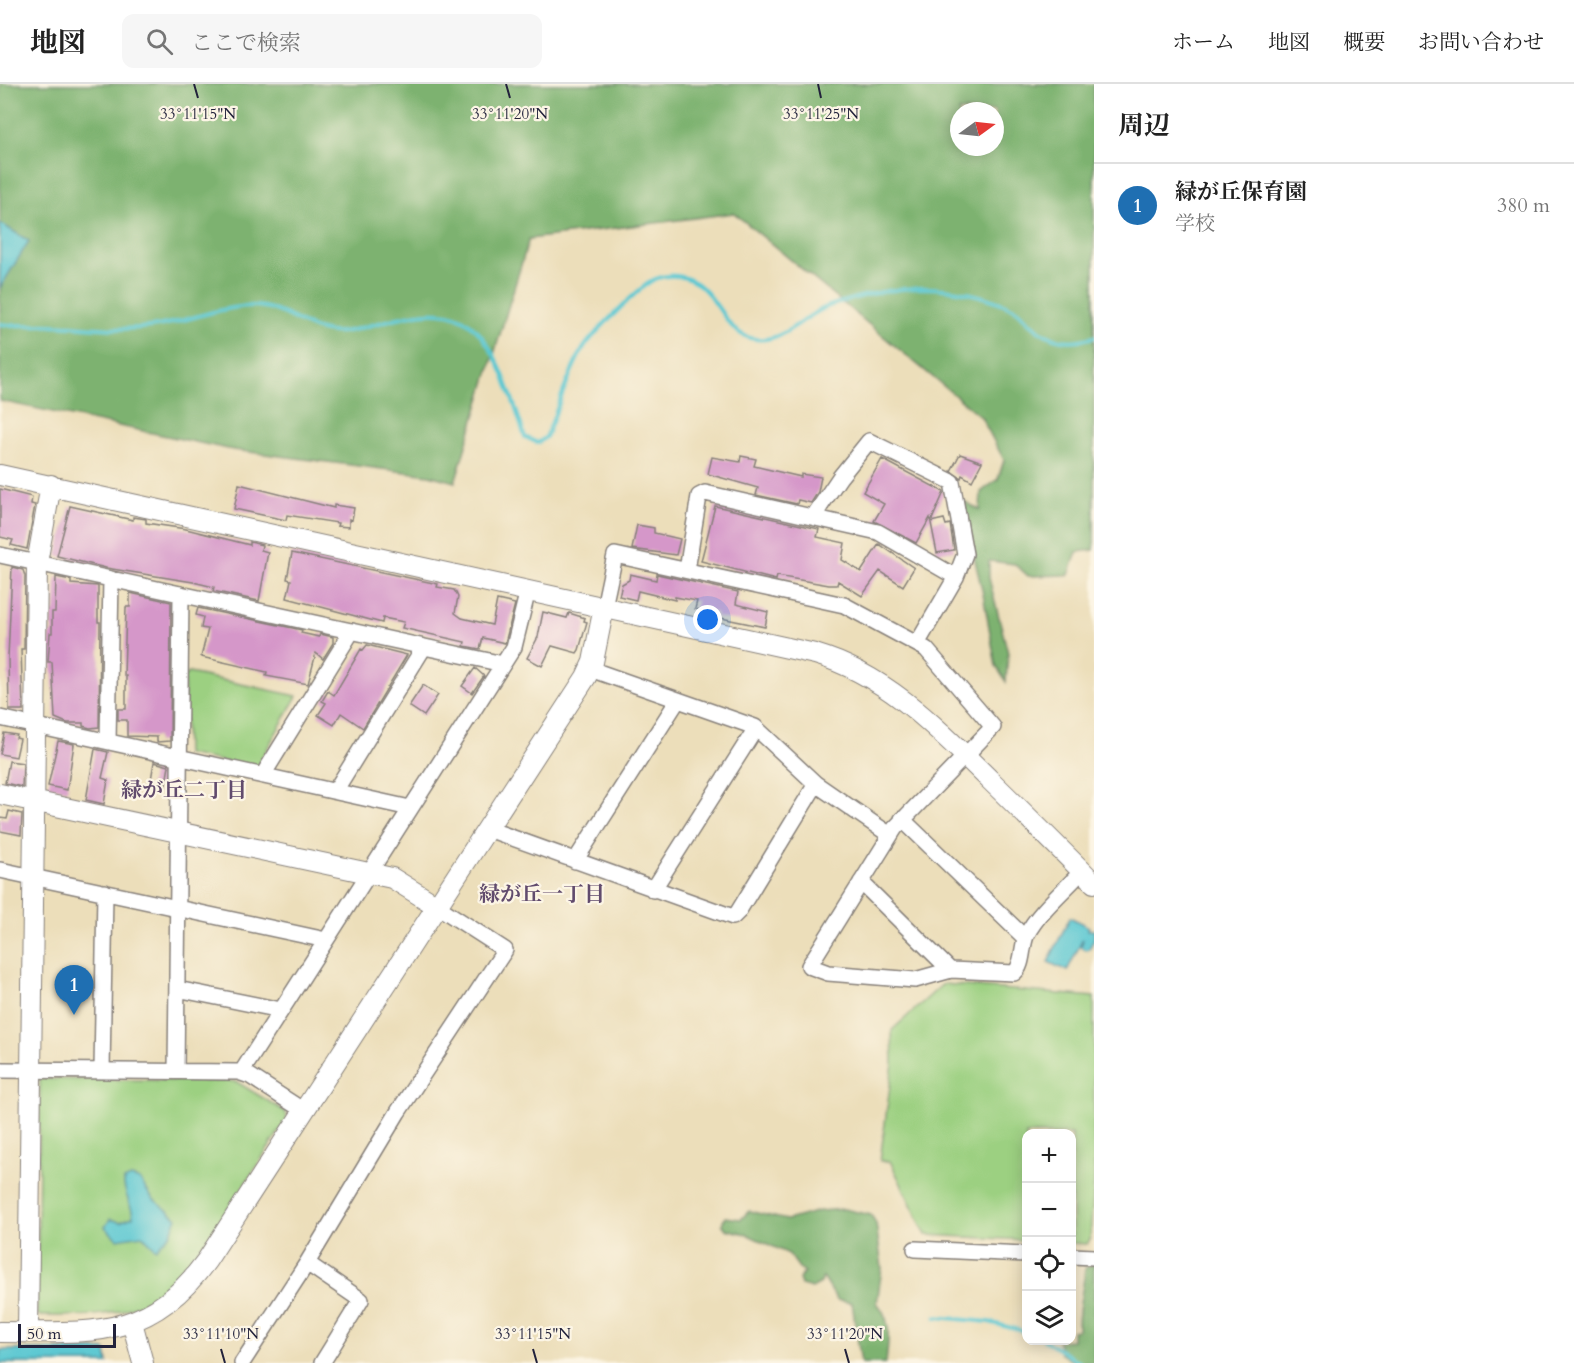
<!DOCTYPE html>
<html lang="ja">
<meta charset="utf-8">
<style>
body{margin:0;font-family:Cardo,"Noto Serif JP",serif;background:#f6f6f6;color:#222}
.controls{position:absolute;right:18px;bottom:18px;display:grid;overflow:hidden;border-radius:12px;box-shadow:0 3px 15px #0003}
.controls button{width:54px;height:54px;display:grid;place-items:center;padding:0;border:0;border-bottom:2px solid #e0e0e0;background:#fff;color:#222;font:30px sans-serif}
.compass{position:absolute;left:950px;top:18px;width:54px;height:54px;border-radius:50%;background:#fff;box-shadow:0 3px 15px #0003;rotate:75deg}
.scale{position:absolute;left:18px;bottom:15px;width:98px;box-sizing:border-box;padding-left:6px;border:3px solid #22223b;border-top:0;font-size:16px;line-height:21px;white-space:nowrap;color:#22223b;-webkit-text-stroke:4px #fcf5e5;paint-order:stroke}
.you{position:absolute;left:708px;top:536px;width:21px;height:21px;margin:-15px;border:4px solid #fff;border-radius:50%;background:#1a73e8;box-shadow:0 0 0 9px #1a73e833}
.badge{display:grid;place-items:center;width:39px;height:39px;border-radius:50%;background:#1f6fb2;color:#fff;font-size:20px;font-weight:700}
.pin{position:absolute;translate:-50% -50px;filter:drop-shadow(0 2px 3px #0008)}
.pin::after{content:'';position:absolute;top:32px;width:21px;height:18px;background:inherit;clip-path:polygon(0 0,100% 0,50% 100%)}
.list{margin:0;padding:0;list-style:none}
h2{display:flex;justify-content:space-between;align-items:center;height:78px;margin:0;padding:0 24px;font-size:26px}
h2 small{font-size:20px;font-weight:400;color:#767676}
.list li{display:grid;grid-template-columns:39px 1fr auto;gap:18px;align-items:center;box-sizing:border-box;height:84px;padding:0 24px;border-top:2px solid #e0e0e0}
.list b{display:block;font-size:22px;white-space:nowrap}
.list p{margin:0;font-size:20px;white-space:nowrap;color:#767676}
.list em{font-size:20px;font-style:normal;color:#767676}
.icon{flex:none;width:33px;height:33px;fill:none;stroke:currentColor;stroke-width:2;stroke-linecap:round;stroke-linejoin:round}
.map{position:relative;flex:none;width:1094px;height:1279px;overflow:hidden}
header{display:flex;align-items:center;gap:36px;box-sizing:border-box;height:84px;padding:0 30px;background:#fff;border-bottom:2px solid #e0e0e0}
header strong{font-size:28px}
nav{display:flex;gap:33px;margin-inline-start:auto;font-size:21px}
.search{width:420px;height:54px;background:#f6f6f6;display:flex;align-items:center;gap:15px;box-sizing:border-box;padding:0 21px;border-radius:12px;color:#767676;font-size:22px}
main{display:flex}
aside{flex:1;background:#fff}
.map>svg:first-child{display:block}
</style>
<header>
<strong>地図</strong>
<div class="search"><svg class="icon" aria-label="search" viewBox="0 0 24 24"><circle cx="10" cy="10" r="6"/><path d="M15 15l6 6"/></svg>ここで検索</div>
<nav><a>ホーム</a><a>地図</a><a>概要</a><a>お問い合わせ</a></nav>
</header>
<main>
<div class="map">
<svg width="1094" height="1279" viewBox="0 0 1094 1279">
<rect width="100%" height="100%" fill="#fcf5e5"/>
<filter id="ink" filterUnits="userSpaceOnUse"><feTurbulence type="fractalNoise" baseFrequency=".0167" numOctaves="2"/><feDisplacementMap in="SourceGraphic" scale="12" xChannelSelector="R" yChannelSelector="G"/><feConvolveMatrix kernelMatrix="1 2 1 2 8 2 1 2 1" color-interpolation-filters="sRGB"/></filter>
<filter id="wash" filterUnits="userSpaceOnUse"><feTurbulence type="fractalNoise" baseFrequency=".008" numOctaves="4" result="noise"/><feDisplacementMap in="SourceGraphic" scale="24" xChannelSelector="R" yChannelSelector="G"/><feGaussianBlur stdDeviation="1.35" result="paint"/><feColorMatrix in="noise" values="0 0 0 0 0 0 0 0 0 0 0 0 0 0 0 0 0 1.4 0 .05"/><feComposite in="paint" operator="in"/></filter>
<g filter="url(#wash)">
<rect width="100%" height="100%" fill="#ecdeba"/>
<!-- green -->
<path fill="#9cd081" stroke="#5f795e" stroke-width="1.5" d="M189,589L297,612L256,684L186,670L184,592Z
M943,900L1094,913V1095L1090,1156L1087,1160L1072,1159V1050H1026V1156L926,1151L890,1077H880L893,979L892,946Z
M40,995L229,997L237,998L286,1028L287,1036C256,1081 189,1197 143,1219C111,1234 75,1232 40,1232L37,1229Z"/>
<!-- forest -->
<path fill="#7db26f" stroke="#506a55" stroke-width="1.5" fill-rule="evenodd" d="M0,0H1094V466L1077,468L1069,491L1028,492L1015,480L989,477V494L1008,569L1006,598L996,582L983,510L963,427V417L980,426L981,408L998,395L1004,376L981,333L734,129L529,155L455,398L429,391L233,366L0,317ZM959,27H995V63H959Z
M844,1125L871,1131L876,1139L882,1184L877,1219C893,1237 888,1256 886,1279H861L852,1219L837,1216L823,1193L821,1199L812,1204L801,1201L799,1195L805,1188L799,1184L789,1170L746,1150L726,1145L722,1140L725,1133L741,1135L749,1127L787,1136L819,1127Z
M1094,1180V1279H1075L1060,1269L1058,1257L1072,1256V1247L1078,1246C1077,1226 1083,1205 1085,1184Z"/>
<!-- water -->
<path fill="#5bc8d2" stroke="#3e7586" stroke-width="1.5" d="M0,139L29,157L0,204Z
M1070,833L1089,843L1088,846H1094V855L1089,865L1086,866L1081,863L1083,855L1067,887L1048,878Z
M131,1093L140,1096L152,1114L177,1134L171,1149L156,1165L142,1151L117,1155L105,1143L110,1135L120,1138L133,1133C132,1120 123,1110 124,1096Z
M0,1266H106L108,1279H0Z"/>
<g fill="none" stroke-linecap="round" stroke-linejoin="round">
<!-- stream -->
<path stroke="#5bc8d2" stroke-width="4" d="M0,240C16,242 30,241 45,241C80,241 115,248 150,243C184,239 217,223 252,222C285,221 308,252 342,248C377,243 428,217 462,235C496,253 513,318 525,353L538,359L546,353C558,325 567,291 583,265C592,251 641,201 655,195C670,189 684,191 698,200C720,216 726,251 755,255C783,259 804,231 829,222C856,213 893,204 922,204C955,204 985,211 1015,225C1022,229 1025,236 1031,240C1051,258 1069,260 1094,253
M936,1233L989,1238L1026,1248
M1044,1256L1080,1279"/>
</g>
<g id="blocks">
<!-- building -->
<path fill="#d597c9" d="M960,370L982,378L972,397L962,391L961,394L951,387Z
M741,372L756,375L754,382L801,393V390L821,393L818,408L811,419L798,416L797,420L756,411L758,404L708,390L712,373L740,378Z
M882,375L944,408L931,438L944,435L946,441L950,440L954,466L937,469L930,434L916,459L874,437L884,420L863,408Z
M239,400L334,424V421L354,424L352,436L349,435V443L337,442L338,439L287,431L286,436L234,425Z
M0,405L32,413L31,420L35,421L27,465L11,461L13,456L0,453Z
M70,422L133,436V433L146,435V439L186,445L250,461V458L262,461L261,466L268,468L259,517L213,507L214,503L193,498L106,484L57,472Z
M715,422L819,445L817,453L845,459L842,476L861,488L879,460L914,484L903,502L880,487L862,512L838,497L837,501H829L777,492L776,496L701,477Z
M637,441L654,444V449L680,455L676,471L632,465Z
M292,469L438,500L437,503L454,506L456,509L458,513L455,529L462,534L492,541L497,516L515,520L505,559L483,554L480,565L464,562L465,558L402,544L404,538L383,534L382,539L287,514L291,496L287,495Z
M12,483L23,486L25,492L24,565H21L23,626H9L8,574Z
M630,490L656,496L657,490L738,508L736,520L768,528L765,543L716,533L717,529L695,525L697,517L675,513V516L638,507L636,516L619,512L622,500L629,496Z
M56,493L71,496V500L98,502V538H100L99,643L90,644L83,642V639H67L55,634L52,578H48L50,549H52V528H55Z
M130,509L171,518L170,657L157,658V653L127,652V636H118V625H126V592H124L126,523H130Z
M198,524L302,546L301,549L319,553L320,550L333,553V559L323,575L316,569L308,600L266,592L267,588L201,573L208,545L201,544L203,533L196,531Z
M543,528L567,534L569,529L585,534L584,537L587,538L579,566L577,569L552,562L542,582L527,574L538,553Z
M367,561L407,571L363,644L341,629L334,641L318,631L326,619L322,617L328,607L334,611L361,565L363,566Z
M475,584L484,592L472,609L462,602Z
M423,601L438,611L424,632L409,622Z
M4,649L17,651L16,654L20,655L16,673L0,670Z
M58,657L74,660L67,706L48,702Z
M95,665L108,668L102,694L108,696L104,720L86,716Z
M9,677L23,679L22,703L5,699Z
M154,678L169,682L165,705L150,702Z
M9,727L22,730L21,751L0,747V734L7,735Z"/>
</g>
</g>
<g filter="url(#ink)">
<use href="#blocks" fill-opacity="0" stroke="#87807a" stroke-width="1.5"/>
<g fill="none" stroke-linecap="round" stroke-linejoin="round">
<defs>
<path id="street" d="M813,433L840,393L869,357L952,398L965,470L956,493L917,560
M0,471L503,580
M687,486L699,412L705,409L878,448L956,493
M604,523L615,471L844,521L926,565L993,643L895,744L809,882L828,889L915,896L951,886L1014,889C1024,882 1021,861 1027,850C1039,827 1065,806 1082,787
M590,585L755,643L816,700L890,751
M0,634L410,724
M108,657L111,495
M263,691L352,547
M335,707L424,563
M902,735L1025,854
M488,745L733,833L738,828L816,700
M575,777L678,616
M0,786L326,856
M861,798L950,886
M653,806L756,644
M177,905L281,926
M0,986L238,988L250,992L304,1027
M102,987L105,808
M176,987L181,510
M241,989L514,563L528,506
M915,1165L1026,1170
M1072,1172L1094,1173
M307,1179L361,1216L322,1279
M242,1279L307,1179L398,1028L505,866L437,822"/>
<path id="secondary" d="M0,391L815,570C887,591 938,645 990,696C1025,730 1059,764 1094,799
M0,710L392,794L437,822
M132,1238L143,1279
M0,1248C91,1248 148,1257 207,1176L586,593L593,578L604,523
M28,1248L37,479L51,401"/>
</defs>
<!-- street casing -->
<use href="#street" stroke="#87807a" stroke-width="18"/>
<!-- secondary casing -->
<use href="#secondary" stroke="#87807a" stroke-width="22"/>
<!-- street -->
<use href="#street" stroke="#fff" stroke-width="15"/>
<!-- secondary -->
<use href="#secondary" stroke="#fff" stroke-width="20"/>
</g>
</g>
<!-- ticks -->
<path fill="none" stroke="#22223b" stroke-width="2" d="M194,0L198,14M506,0L510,14M818,0L821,14M221,1265L225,1279M533,1265L537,1279M845,1265L849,1279"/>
<g text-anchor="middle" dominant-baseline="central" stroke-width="4.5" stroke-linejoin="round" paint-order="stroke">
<!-- neighbourhood labels -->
<g font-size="21" font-weight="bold" fill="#614b6d" stroke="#fcf5e5">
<text x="184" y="706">緑が丘二丁目</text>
<text x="542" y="810">緑が丘一丁目</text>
</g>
</g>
<g font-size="15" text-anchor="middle" fill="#22223b" stroke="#fcf5e5" stroke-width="4.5" stroke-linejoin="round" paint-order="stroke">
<text x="198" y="35">33°11'15"N</text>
<text x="510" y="35">33°11'20"N</text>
<text x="821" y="35">33°11'25"N</text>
<text x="221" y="1255">33°11'10"N</text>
<text x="533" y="1255">33°11'15"N</text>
<text x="845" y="1255">33°11'20"N</text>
</g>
</svg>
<div class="controls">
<button>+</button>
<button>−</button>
<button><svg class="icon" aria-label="locate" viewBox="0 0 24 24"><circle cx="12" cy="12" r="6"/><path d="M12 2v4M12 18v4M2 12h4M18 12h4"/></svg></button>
<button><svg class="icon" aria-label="layers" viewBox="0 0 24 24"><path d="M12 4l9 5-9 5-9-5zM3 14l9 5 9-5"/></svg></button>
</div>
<svg class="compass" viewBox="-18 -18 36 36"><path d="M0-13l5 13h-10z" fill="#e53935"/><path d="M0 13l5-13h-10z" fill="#767676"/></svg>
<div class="scale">50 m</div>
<div class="you"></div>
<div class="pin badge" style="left:74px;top:931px">1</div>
</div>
<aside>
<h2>周辺<small></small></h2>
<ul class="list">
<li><span class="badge">1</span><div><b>緑が丘保育園</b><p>学校</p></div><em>380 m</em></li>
</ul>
</aside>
</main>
